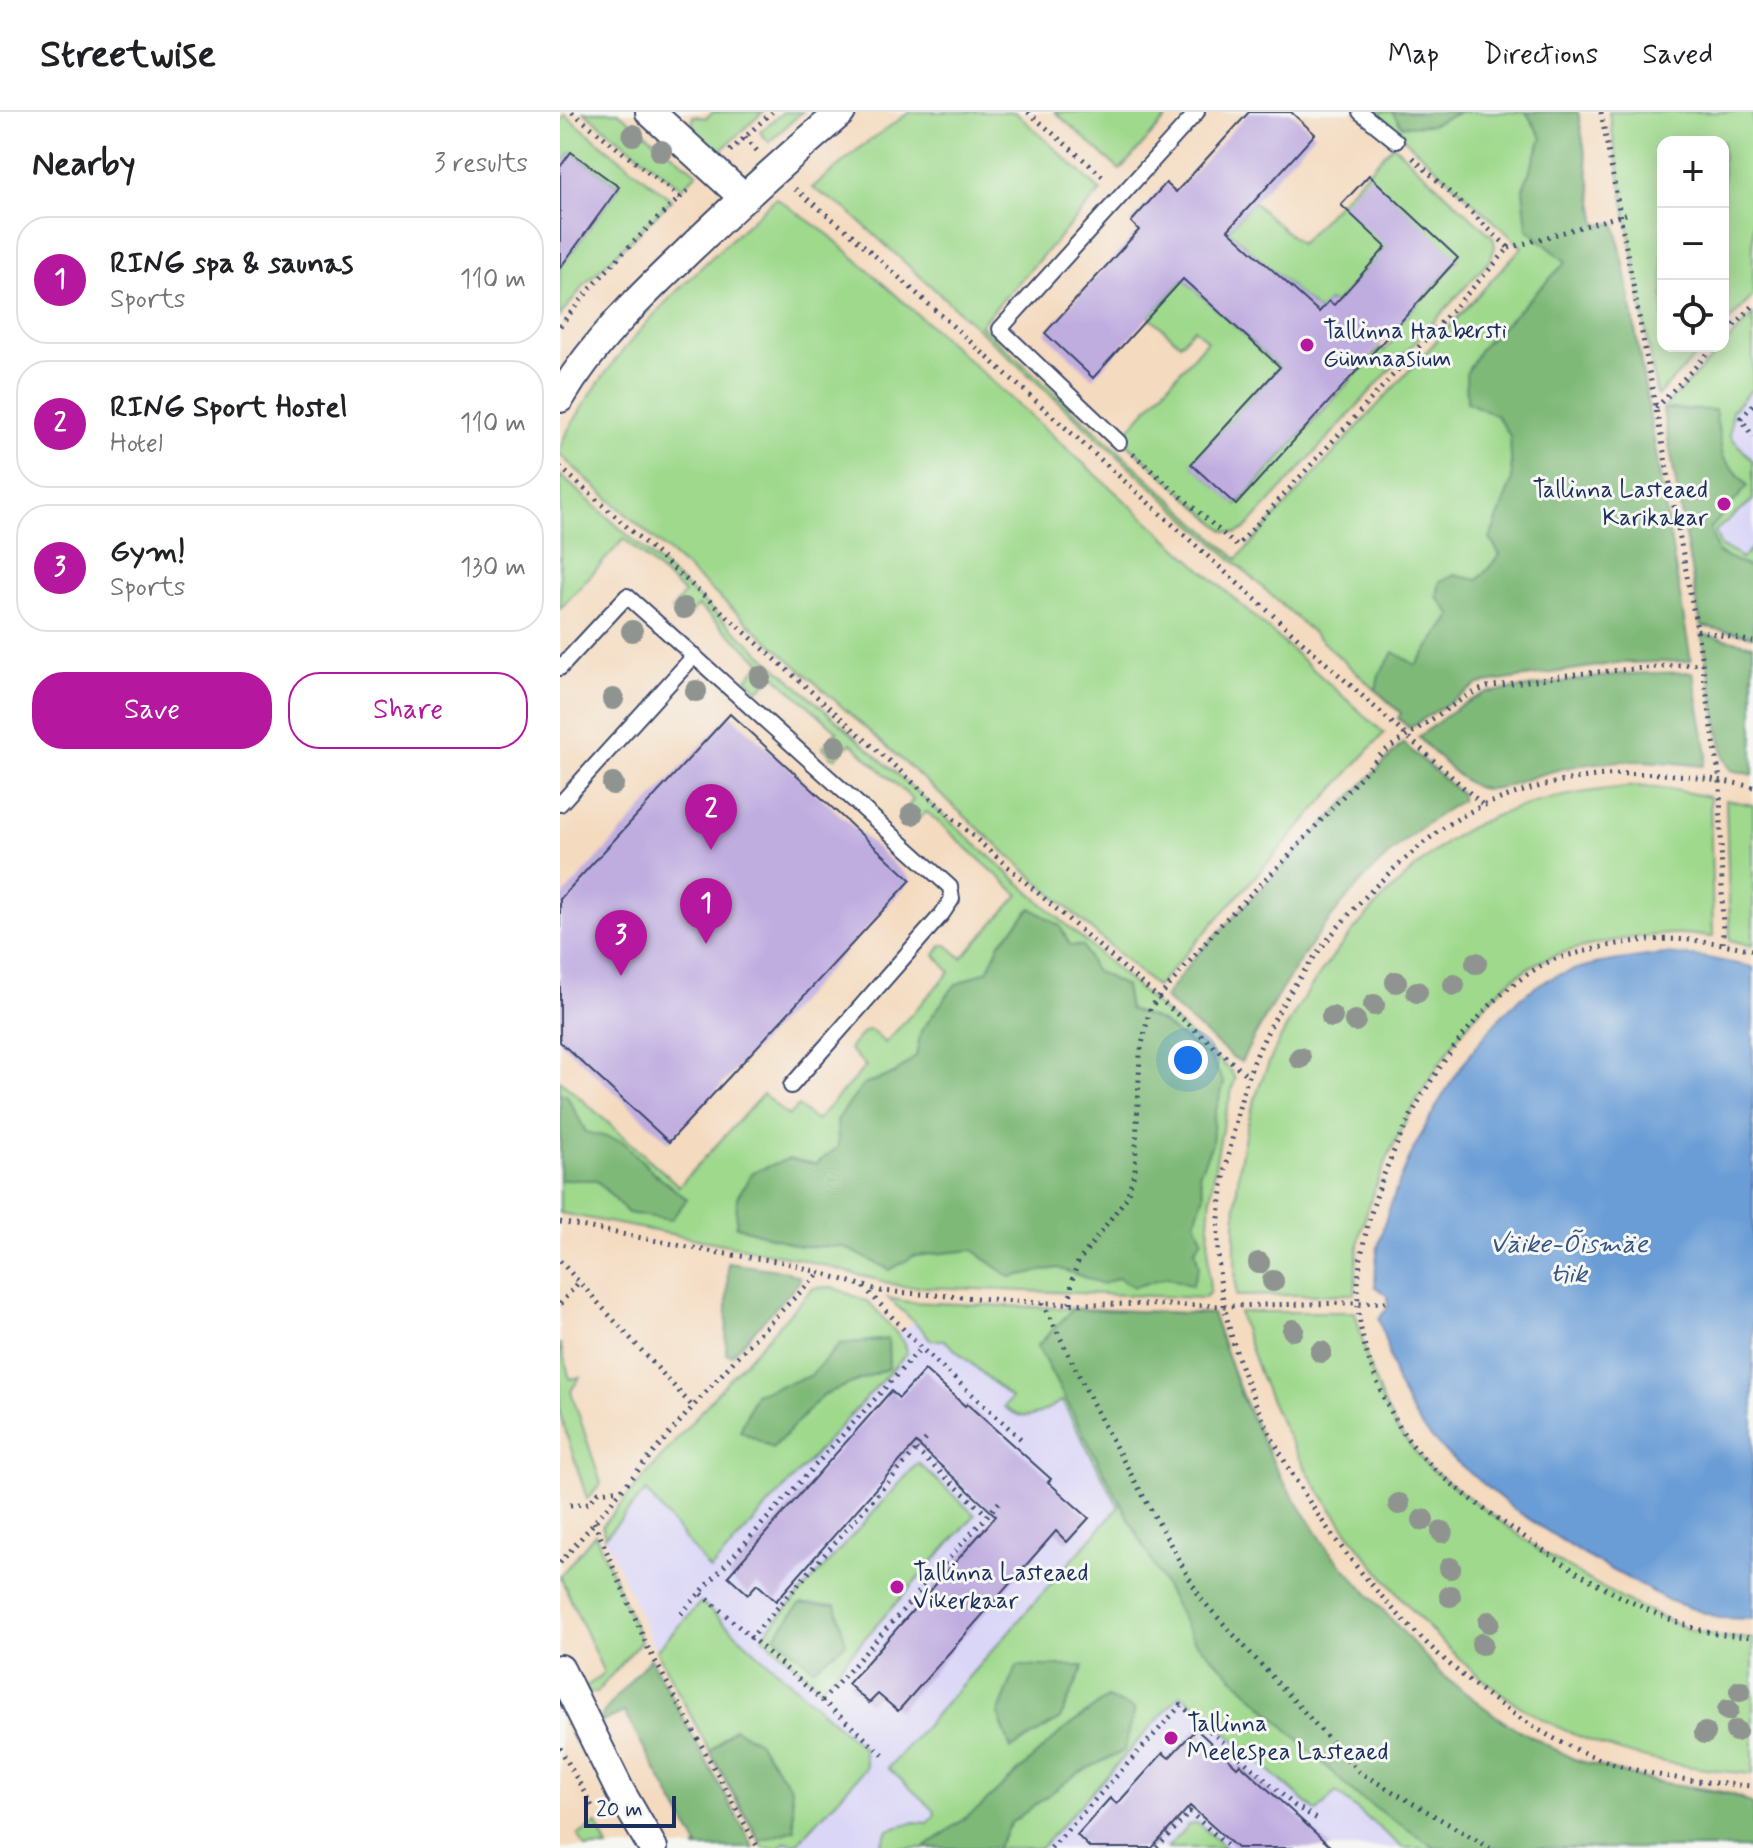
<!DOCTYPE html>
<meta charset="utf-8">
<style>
body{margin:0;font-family:Mynerve,sans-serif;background:#f2f2f2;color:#202124}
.controls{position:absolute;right:24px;top:24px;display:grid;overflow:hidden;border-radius:16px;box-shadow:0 4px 20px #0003}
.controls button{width:72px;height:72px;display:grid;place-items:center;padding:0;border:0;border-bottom:2px solid #e0e0e0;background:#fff;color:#202124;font:40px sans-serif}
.scale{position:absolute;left:24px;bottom:20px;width:92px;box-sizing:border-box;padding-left:8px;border:4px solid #1b2f5e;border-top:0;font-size:22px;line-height:28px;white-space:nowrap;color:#1b2f5e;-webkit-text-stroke:6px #f6f6f2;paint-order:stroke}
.you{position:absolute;left:628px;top:948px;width:28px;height:28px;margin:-20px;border:6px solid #fff;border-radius:50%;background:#1a73e8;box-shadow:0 0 0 12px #1a73e833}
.badge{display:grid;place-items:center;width:52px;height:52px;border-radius:50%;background:#b5179e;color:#fff;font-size:26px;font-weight:700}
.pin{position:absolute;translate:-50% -66px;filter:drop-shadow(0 2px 4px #0008)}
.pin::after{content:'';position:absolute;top:42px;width:28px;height:24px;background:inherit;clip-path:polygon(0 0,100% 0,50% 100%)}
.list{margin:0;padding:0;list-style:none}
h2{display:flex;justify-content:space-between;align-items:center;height:104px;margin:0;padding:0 32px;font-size:34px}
h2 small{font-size:26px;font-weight:400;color:#757577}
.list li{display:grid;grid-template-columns:52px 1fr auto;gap:24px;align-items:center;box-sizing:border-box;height:128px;margin:0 16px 16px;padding:0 16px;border:2px solid #e0e0e0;border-radius:32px}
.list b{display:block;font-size:30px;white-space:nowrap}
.list p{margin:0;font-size:26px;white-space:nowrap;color:#757577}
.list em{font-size:26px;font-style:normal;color:#757577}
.actions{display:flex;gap:16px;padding:24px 32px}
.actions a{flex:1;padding:18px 0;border:2px solid #b5179e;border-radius:32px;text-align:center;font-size:28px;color:#b5179e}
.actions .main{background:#b5179e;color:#fff}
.icon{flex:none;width:44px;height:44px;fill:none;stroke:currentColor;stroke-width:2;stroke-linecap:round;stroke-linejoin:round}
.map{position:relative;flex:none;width:1193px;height:1736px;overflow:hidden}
header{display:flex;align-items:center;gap:48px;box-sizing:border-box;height:112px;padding:0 40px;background:#fff;border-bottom:2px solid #e0e0e0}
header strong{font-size:38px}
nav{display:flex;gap:44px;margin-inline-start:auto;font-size:28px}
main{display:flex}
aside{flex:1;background:#fff}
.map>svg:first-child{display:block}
</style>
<header>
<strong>Streetwise</strong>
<nav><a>Map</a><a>Directions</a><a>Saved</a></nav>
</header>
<main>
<aside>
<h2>Nearby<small>3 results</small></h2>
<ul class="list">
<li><span class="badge">1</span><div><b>RING spa &amp; saunas</b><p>Sports</p></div><em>110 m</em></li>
<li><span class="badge">2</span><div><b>RING Sport Hostel</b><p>Hotel</p></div><em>110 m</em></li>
<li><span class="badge">3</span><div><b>Gym!</b><p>Sports</p></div><em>130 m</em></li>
</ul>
<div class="actions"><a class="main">Save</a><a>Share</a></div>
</aside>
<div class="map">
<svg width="1193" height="1736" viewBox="0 0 1193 1736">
<rect width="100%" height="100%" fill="#f6f6f2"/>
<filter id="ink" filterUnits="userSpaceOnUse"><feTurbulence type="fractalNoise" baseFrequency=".0125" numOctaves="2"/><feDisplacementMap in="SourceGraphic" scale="16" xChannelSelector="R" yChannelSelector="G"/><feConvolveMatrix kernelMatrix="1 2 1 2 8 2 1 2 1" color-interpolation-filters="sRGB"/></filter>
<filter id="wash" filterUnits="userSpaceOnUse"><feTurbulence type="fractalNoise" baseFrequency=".006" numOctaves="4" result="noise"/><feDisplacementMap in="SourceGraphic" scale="32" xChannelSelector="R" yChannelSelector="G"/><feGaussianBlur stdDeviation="1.8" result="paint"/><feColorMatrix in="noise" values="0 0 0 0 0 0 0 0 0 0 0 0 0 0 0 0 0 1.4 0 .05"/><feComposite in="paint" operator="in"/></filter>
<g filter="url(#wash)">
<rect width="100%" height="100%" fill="#f4dabe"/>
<!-- built -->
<path fill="#dad6f7" d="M1193,216V499L1152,486L1116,297Z
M352,1210L368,1222L477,1234L876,1736H204L175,1687L92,1530L45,1425L199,1251L337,1222Z"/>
<!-- green -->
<path fill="#9fd98c" stroke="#5d8475" stroke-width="2" d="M24,0H58L137,61L122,76Z
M153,0H203L158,41C146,30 130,21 133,4L146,6Z
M223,0H242L209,30L200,20Z
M350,0H455L541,79L420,213L677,447L962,135L815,0H1018L1077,352L841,601L286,97L252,76L302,34Z
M495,0H612L560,58Z
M1049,0H1193V184L1163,215V30H1103V234H1145L1097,284Z
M5,3L112,88L26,171L0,204V156L59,75L11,40L0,55V10Z
M833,33L933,125L935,134L931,147L685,417L677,421L665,419L561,326L647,229L634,216L620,232L589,204L623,167L720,255L632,352L677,393L820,236L824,239L838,223L833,218L898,147L853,106L774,193L769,189L759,200L668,118L693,90L740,132Z
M216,86L269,123L824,621L596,875L0,343C0,328 9,317 17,304C68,218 143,153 216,86Z
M1193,203V276L1172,299L1170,324L1193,349V388L1155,419L1161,435L1176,441L1181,447L1193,435V524L1141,514L1103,297Z
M0,363L671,959L675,967C654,1040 644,1104 650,1180L644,1186L340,1174L236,1146L0,1101V968L119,1074L203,982L228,1004L238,994L256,1009L306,954L289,937L304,919L311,918L325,931L390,860L375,843L382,833H387L402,846L459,783L367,700L349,714L340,704L353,688L291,631L276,646L272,645L263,635L277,619L214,563L200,577H196L187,567L201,550L138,494L125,508H119L112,498L124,481L64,427L0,497Z
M1076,674L1109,677L1150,685L1153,825C1140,824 1125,821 1111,822C1072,824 1010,834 975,852C900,892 823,1036 802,1116C796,1138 796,1160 795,1182L676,1184C674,1128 673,1070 687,1015C711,917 779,824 853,758C873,741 893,723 917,712C965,688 1023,679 1076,674Z
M1166,688L1193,693V834L1170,828Z
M272,1175L309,1190L345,1231L347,1241L150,1458L86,1379L45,1425L42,1414L169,1267L253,1176Z
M328,1186L348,1190L652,1202C672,1257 691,1313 720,1364C784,1477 891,1595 1012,1646C1037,1657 1068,1663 1094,1669C1119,1675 1177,1676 1193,1693V1736H843L776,1680L757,1700L621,1582L481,1736H319L328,1718L355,1710L368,1711L375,1703L374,1698L328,1656L559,1395L502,1289C478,1301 469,1314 444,1295L451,1286L384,1228H370C366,1218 337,1195 328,1186Z
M679,1200H795L809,1253L821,1285L836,1316L868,1355L983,1441L1064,1488L1132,1519L1159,1525L1193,1527V1662C1116,1656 1041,1641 973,1602C924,1574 883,1533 846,1491C768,1404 711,1314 679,1200Z
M0,1231L10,1267L20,1265L11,1279L41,1371L27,1387L0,1301Z
M358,1351L415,1403L260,1576L202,1524Z
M35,1422L81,1529L36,1581L22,1578L44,1561L0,1464Z
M141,1490L303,1636L306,1656L237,1732L225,1730L219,1736H204L175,1687L96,1538Z
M638,1711L665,1736H607L628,1713Z
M37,1712L48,1736H25L18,1723Z"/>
<!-- forest -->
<path fill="#7fb978" stroke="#4d746b" stroke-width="2" d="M832,0H900L871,13L842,14Z
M966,0H1018L1037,113L1055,111L1066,163L1131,549L1058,551L919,572L849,616L838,606L841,601L816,578L819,563L834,540L856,553L892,503L877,485L880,469L894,463L918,468L940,443L930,427L952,368L950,324L937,304L907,290L906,262L920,237L1006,150L967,117L963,77L982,26Z
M1103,297L1155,298L1163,345L1188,374L1150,417L1158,441L1193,457V524L1141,514Z
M1142,522L1193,533V663L1171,658L1164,647Z
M1133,560L1147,642L1143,654C1084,647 1037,645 979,663C962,668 935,681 919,676C900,670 873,639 858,625L898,595L925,581L1061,562Z
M843,631L901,682V689C800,748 733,849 681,950L672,945L604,886L633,847Z
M471,796L500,814L510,833L523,834L534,858L565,874L569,897L600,909L652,948L664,971L654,1005L652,1032L639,1062L644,1082L635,1109L642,1127L635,1138L639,1154L632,1174L607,1165L574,1175L558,1166L543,1172L498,1156L450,1165L413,1138L354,1144L330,1158L284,1135L239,1134L176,1114L177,1085L193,1060L228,1047L256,1052L278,1035L277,1008L303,973L334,962L356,944L361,919L395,873L428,858L440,831Z
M0,982H6L26,1020L62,1029L95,1062L127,1087L111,1108L68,1101L36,1068H0Z
M168,1151L225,1159L240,1165L239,1170L172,1243L166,1242Z
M513,1197L652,1202L681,1284L720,1364L769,1439L883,1564L944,1610L1013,1647L1095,1670L1168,1682L1190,1690L1193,1693V1736H876L797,1684L634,1528L626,1514L477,1234Z
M328,1227L329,1256L263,1283L213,1336L180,1319L195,1282L250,1264L280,1232Z
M240,1492L276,1493L286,1531L253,1556L215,1524Z
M90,1546L194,1736H136L138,1734L64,1600L40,1611L43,1601Z
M457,1554H524L500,1607L451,1637L438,1602Z
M547,1586L575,1597L564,1639L518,1661L451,1711L436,1736H364L420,1695L501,1620Z
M174,1616L198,1630L231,1676L235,1718L200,1729L150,1640Z"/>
<!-- water -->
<path fill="#6a9dd6" stroke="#42669a" stroke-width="2" d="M1104,842L1142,845L1193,855V1507L1159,1506L1108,1488L1024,1443L955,1398L886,1341L863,1317L848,1294L835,1265L819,1206L828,1196L827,1183L815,1174C816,1160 815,1145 819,1131C838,1052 907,921 975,875C1012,851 1062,848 1104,842Z"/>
<g id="blocks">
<!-- building -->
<path fill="#c0ade0" d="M689,0H731L755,22L668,118L759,200L769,189L774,193L826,135L781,93L809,63L898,146L676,393L631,352L720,255L623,167L533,266L485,221L579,118L571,110L606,71L616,80Z
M11,40L59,75L0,156V55Z
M170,602L351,768L109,1030L0,930V787Z
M365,1258L405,1294L407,1292L491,1367L488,1370L529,1406L507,1430L496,1419L338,1599L318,1582L309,1591L288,1572L436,1404L356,1331L216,1489L197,1472L188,1482L168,1464L331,1279L339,1286Z
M636,1617L677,1655L680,1652L772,1736H677L630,1694L592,1736H530L517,1723L550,1686L557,1692L603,1641L609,1646Z"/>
</g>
</g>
<g filter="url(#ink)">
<use href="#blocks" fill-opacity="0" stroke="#3c496c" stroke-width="2"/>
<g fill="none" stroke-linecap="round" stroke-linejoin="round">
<defs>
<path id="lane" d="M800,0L836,29
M559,330L440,217L637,0
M134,544L390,775L392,787L382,802L231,974
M0,556L67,484L134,544L0,692"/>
<path id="street" d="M90,0L183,85
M0,286C32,232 78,187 123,144C174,94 227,46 281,0
M0,1557L60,1679L93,1736"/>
</defs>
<!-- lane casing -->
<use href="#lane" stroke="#3c496c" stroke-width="18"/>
<!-- street casing -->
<use href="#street" stroke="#3c496c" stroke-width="32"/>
<!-- path -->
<path stroke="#3c496c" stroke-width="5" stroke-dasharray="2 6" stroke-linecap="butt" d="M12,0L120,86
M468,0L546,67
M1041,0L1137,518L1160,668L1163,831
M185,25L197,39
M170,39L212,0
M235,77L291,122L923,693
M949,136L1066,102
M0,214C39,164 83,118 131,76
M1163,225L1193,194
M822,242L839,257
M1193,293L1181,306L1193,325
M1096,296L1155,234
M573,342L677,434L949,136L851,44
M0,355L423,733L688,964
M1137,518L1193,530
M1193,675C1100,654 1016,656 927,692C894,705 865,729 839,752C777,808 716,886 688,965C680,988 675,1013 670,1037C662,1072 657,1107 658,1143C666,1327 848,1556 1009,1634C1066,1662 1130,1670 1193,1674
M1193,838C1130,824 1089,823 1026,839C1015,842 1002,844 991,849C890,895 792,1084 798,1193C800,1233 818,1278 838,1312C865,1360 929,1400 973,1431C1024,1467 1091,1505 1151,1521C1164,1524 1179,1524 1193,1525
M0,1110L159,1141L224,1150L321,1179L483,1191L665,1194L828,1190
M0,1149L133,1295
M304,1175L361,1236L461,1327
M483,1191L544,1314L641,1487L799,1660L930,1736
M510,1191L512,1168L518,1150L567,1085L575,1058L580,942L590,896L664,809L726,747L823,640L908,583L927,575L1015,562L1142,551
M0,1192L19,1170
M356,1338L426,1402
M10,1393L29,1391L39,1380L61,1377
M34,1410L88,1536L198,1736
M0,1451C84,1352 166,1250 260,1161
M142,1482L326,1645
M121,1502L361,1236
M190,1527L368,1325
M262,1589L441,1388
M0,1636L34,1698
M491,1736L621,1593L735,1694L761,1709
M597,1736L630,1700L670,1736"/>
<!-- lane -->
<use href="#lane" stroke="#fff" stroke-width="14"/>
<!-- street -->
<use href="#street" stroke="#fff" stroke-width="28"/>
</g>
<!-- trees -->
<g fill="#8f9490">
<circle cx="73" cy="23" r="11"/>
<circle cx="101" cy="39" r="11"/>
<circle cx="124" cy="496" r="11"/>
<circle cx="72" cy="519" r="11"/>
<circle cx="200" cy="565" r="11"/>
<circle cx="136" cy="579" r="11"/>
<circle cx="53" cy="587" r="11"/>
<circle cx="276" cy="634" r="11"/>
<circle cx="53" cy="672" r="11"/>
<circle cx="352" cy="702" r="11"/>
<circle cx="916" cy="851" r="11"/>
<circle cx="836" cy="870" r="11"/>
<circle cx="894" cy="873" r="11"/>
<circle cx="857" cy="880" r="11"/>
<circle cx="814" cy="893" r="11"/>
<circle cx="772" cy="905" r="11"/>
<circle cx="795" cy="909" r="11"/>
<circle cx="740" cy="946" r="11"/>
<circle cx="699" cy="1151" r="11"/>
<circle cx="713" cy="1169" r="11"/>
<circle cx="733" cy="1218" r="11"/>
<circle cx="761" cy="1240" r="11"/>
<circle cx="839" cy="1392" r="11"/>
<circle cx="863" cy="1408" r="11"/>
<circle cx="882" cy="1420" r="11"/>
<circle cx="890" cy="1456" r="11"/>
<circle cx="890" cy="1484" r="11"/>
<circle cx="929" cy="1510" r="11"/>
<circle cx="922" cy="1532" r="11"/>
<circle cx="1180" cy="1579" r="11"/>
<circle cx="1168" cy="1598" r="11"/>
<circle cx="1176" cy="1619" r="11"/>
<circle cx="1145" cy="1621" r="11"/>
</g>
</g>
<!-- markers -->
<g fill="#b5179e" stroke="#f6f6f2" stroke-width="3">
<circle cx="747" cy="233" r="8"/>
<circle cx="1164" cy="392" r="8"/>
<circle cx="337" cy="1475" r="8"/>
<circle cx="611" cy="1626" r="8"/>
</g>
<g text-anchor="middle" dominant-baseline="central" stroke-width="6" stroke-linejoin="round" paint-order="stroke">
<!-- poi labels -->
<g font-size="24" fill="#1b2f5e" stroke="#f6f6f2" text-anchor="start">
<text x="763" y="219">Tallinna Haabersti<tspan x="763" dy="28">Gümnaasium</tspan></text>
<text x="1148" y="378" text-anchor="end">Tallinna Lasteaed<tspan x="1148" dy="28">Karikakar</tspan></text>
<text x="353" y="1461">Tallinna Lasteaed<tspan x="353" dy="28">Vikerkaar</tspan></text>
<text x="627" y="1612">Tallinna<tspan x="627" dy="28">Meelespea Lasteaed</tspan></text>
</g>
<!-- water labels -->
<g font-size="26" font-style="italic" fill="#375688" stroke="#f6f6f2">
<text x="1009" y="1133">Väike-Õismäe<tspan x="1009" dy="30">tiik</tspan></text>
</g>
</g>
</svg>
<div class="controls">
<button>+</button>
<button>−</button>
<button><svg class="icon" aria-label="locate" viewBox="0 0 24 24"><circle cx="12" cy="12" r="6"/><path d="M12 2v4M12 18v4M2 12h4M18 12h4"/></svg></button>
</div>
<div class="scale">20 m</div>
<div class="you"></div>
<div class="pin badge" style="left:146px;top:832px">1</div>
<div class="pin badge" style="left:151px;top:738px">2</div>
<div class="pin badge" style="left:61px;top:864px">3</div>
</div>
</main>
